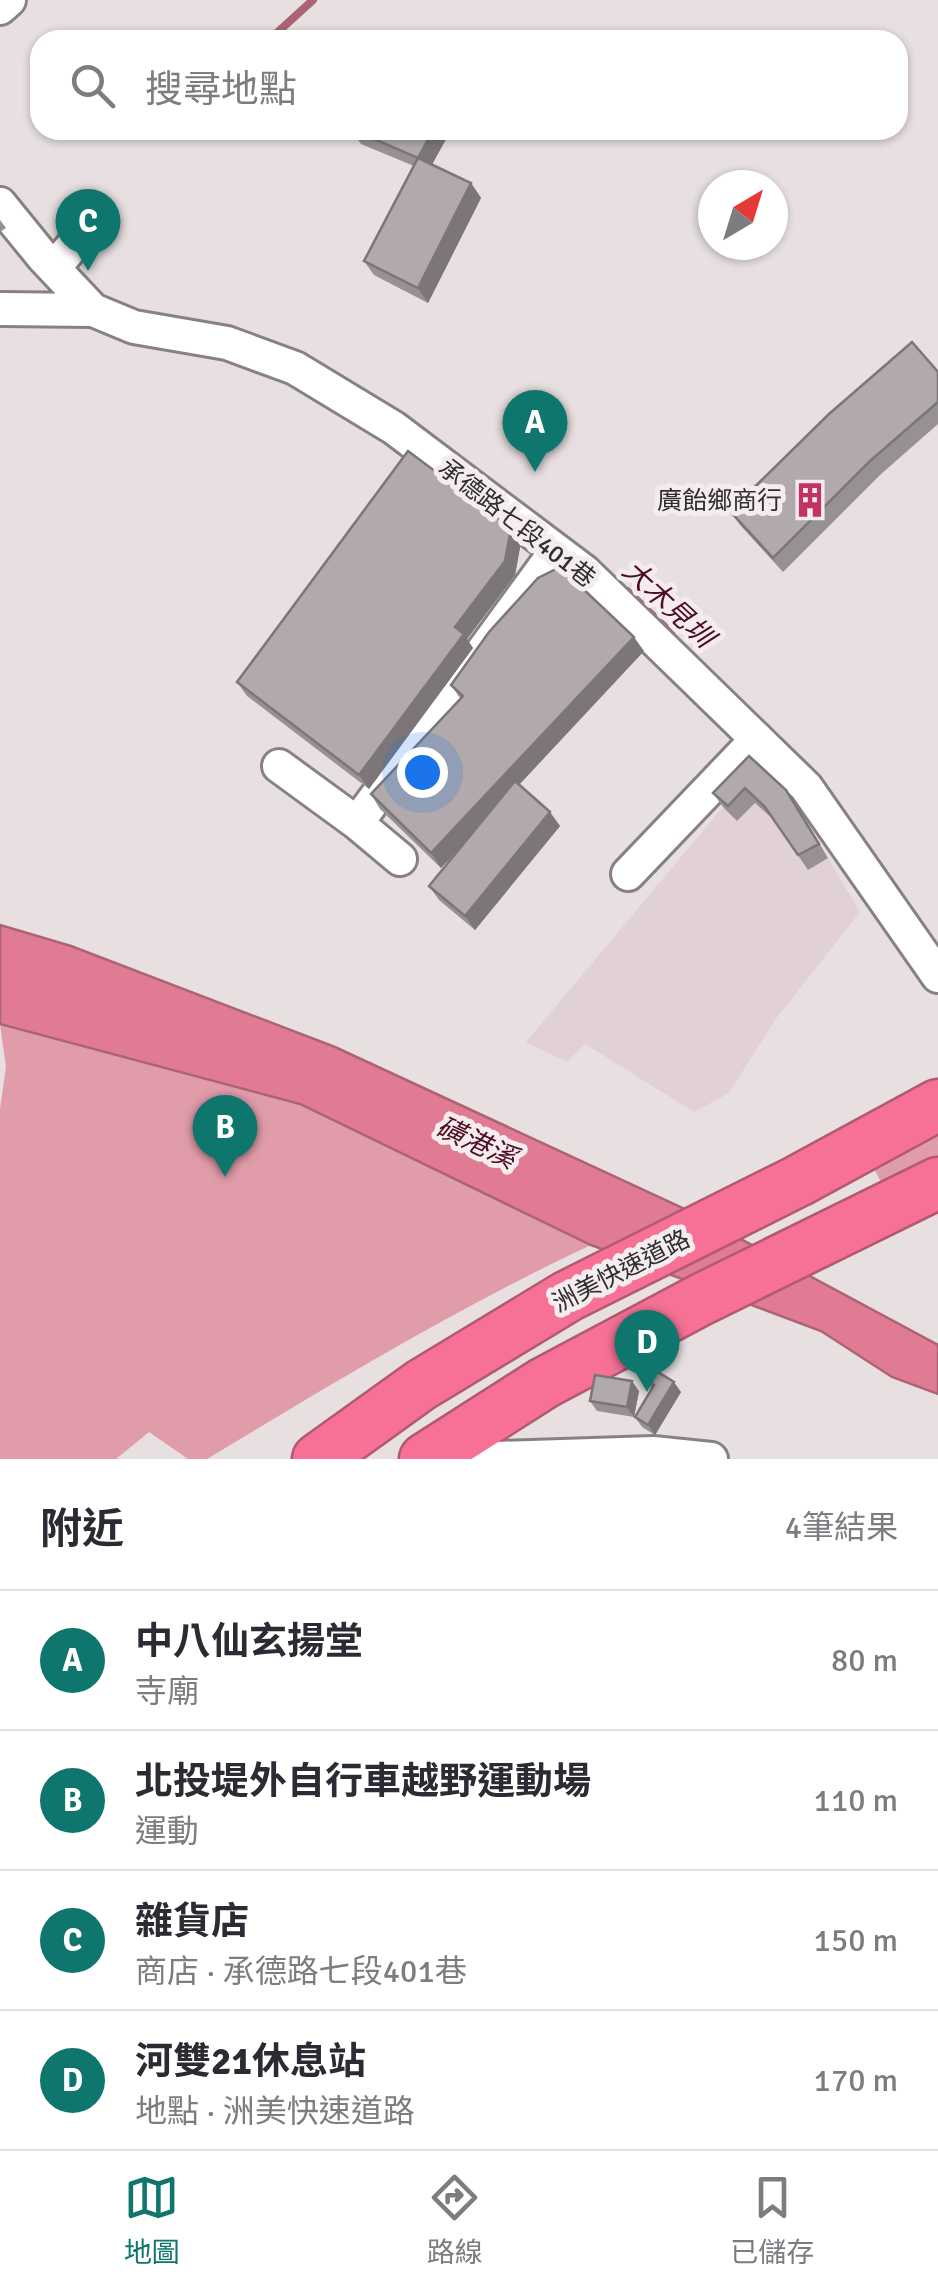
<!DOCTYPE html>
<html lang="zh-TW">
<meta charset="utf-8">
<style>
body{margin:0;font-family:Signika,"Noto Sans TC",sans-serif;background:#f2f2f3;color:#2b2b33}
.compass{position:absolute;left:698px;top:170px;width:90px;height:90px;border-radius:50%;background:#fff;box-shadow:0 2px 8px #0004;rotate:38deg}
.you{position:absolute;left:422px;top:772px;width:35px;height:35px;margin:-25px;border:8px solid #fff;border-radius:50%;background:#1a73e8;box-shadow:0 0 0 15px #1a73e833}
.badge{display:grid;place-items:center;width:65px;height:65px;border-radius:50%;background:#0f766e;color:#fff;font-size:32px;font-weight:700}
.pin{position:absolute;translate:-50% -82px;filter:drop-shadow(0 2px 5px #0008)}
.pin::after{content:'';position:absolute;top:52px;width:35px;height:30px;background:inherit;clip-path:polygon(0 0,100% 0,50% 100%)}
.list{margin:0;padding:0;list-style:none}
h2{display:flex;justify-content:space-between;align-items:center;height:130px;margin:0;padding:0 40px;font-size:42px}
h2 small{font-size:32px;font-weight:400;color:#7c7c81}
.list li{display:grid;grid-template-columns:65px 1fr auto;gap:30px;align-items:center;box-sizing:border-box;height:140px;padding:0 40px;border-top:2px solid #e1e1e2}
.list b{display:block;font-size:38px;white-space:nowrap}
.list p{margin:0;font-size:32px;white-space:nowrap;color:#7c7c81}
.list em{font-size:32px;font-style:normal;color:#7c7c81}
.icon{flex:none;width:55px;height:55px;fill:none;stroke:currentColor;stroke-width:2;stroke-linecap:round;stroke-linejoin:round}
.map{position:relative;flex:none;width:938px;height:1459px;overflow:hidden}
.search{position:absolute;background:#fff;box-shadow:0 2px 8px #0004;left:30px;right:30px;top:30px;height:110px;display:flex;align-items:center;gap:25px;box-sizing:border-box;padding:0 35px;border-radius:30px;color:#7c7c81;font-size:38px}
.sheet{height:690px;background:#fff}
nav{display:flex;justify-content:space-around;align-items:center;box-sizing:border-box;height:140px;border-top:2px solid #e1e1e2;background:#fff;font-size:28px;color:#7c7c81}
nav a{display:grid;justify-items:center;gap:5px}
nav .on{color:#0f766e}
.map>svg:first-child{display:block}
</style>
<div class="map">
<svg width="938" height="1459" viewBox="0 0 938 1459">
<rect width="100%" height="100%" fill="#e7dfe0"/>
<!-- built -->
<path fill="#e2d1d4" d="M759,770L796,804L860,912L775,1020L729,1093L694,1112L585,1044L567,1062L526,1042L723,807Z"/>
<!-- green -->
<path fill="#e19caa" d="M0,1024L300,1104L591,1245C457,1308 333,1383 207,1459H188L149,1432L116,1459H0V1109L6,1067Z
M938,1097V1202L902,1221L858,1139Z"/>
<!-- water -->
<path fill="#e17b94" stroke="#ac6475" stroke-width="2.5" d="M0,925L71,946L335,1047L685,1209L938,1345V1394L892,1377L821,1331L591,1245L300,1104L0,1024Z"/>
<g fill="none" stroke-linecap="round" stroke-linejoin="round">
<!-- stream -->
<path stroke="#ac6475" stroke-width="8" d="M269,40L313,0
M627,591L671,633"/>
<defs>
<path id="minor" d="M0,8L9,0
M0,204L43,257L93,310L134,327L227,343L295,368L394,428L585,572L806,787L938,976
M54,268L96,218
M0,309L93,310
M279,766L357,823L556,551
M357,823L400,859
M628,874L757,739
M466,1459L653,1453L711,1459"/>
<path id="highway" d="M318,1459L421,1385L568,1296L798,1181L938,1105
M425,1459L544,1383L702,1299L938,1183"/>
</defs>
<!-- minor casing -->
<use href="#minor" stroke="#888182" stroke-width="38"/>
<!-- highway casing -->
<use href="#highway" stroke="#b15971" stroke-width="55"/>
<!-- minor -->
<use href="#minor" stroke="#fff" stroke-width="32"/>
<!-- highway -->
<use href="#highway" stroke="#f67195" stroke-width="50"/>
</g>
<!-- wall -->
<path fill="#989193" d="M351,130H451L432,164L471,183L481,198L428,303L374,275L364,261L414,166L361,144Z
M0,220L6,228L0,232Z
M938,372V424L880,475L783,572L740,525L730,511Z
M511,528L521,542L515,575L467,639L473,648L369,789L247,696L237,682Z
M644,651L519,785L560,826L475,930L439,900L429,886L465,842L441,868L380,809L371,794L460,698L451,685Z
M749,756L796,804L828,858L808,870L774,820L755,803L737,821L723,807L713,793Z
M646,1380L681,1392L655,1435L642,1427L635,1417L652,1389Z
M639,1391L634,1417L597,1411L590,1401Z"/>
<!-- shaded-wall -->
<path fill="#7c7678" d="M433,130H451L428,172L418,158Z
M471,183L481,198L428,303L418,288Z
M511,528L521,542L515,575L467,639L473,648L369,789L359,775L455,627Z
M634,637L644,651L441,868L431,853Z
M550,812L560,826L475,930L465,916Z
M632,1381L639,1391L634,1417L627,1407Z
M674,1382L681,1392L655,1435L648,1425Z"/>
<!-- building -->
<path fill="#b1a9ab" stroke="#7c7678" stroke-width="2.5" d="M353,130H433L418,158Z
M418,158L471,183L418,288L364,261Z
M912,342L938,372V402L870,461L773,558L730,511L829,414Z
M408,451L511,528L505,561L455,627L464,634L359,775L237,682Z
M560,567L634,637L431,853L371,794L463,696L451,685L489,632L538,578Z
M749,756L786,790L819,844L798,855L765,807L745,788L728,806L713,793Z
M515,781L550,812L465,916L429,886Z
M653,1369L674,1382L648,1425L635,1417L654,1385L646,1380Z
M595,1375L632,1381L627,1407L590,1401Z"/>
<!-- icons -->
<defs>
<symbol id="building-bare" viewBox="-9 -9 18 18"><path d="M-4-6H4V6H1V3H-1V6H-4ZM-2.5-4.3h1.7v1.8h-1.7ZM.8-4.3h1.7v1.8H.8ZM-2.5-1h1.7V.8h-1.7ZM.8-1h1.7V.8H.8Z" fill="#c13362" stroke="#f4eced" stroke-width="2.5" paint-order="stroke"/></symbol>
</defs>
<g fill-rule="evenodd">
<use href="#building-bare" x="785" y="475" width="50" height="50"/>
</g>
<g text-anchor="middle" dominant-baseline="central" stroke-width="10" stroke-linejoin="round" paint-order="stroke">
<!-- poi labels -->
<g font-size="25" fill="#302d2e" stroke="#f4eced" text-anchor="end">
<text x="782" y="500">廣飴鄉商行</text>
</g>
<!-- street labels -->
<g font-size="25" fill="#302d2e" stroke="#f4eced">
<text transform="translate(517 523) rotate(38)">承德路七段401巷</text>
<text transform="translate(621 1271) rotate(-27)">洲美快速道路</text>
</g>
<!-- water labels -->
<g font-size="28" font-style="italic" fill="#4d0e23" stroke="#f4eced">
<text transform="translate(668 604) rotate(43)">大木見圳</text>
<text transform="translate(476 1143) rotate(25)">磺港溪</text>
</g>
</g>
</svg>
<svg class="compass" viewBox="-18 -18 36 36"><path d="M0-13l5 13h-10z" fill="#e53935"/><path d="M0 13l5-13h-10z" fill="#7c7c81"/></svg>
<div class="you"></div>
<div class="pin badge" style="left:535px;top:472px">A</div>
<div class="pin badge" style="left:225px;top:1177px">B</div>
<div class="pin badge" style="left:88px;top:271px">C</div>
<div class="pin badge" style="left:647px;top:1392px">D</div>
<div class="search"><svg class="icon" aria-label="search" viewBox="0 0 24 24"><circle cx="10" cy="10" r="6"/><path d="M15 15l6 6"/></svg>搜尋地點</div>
</div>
<section class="sheet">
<h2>附近<small>4筆結果</small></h2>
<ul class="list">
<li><span class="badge">A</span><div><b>中八仙玄揚堂</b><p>寺廟</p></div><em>80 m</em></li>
<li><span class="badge">B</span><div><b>北投堤外自行車越野運動場</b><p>運動</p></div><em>110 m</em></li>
<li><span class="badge">C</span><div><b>雜貨店</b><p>商店 · 承德路七段401巷</p></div><em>150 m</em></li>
<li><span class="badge">D</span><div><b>河雙21休息站</b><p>地點 · 洲美快速道路</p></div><em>170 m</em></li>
</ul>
</section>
<nav>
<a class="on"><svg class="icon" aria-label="map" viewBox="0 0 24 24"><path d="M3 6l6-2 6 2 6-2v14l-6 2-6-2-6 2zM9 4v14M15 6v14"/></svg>地圖</a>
<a><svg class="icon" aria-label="directions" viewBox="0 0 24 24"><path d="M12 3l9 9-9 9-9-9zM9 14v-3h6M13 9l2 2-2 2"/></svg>路線</a>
<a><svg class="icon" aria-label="saved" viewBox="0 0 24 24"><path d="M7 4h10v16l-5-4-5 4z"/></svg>已儲存</a>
</nav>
